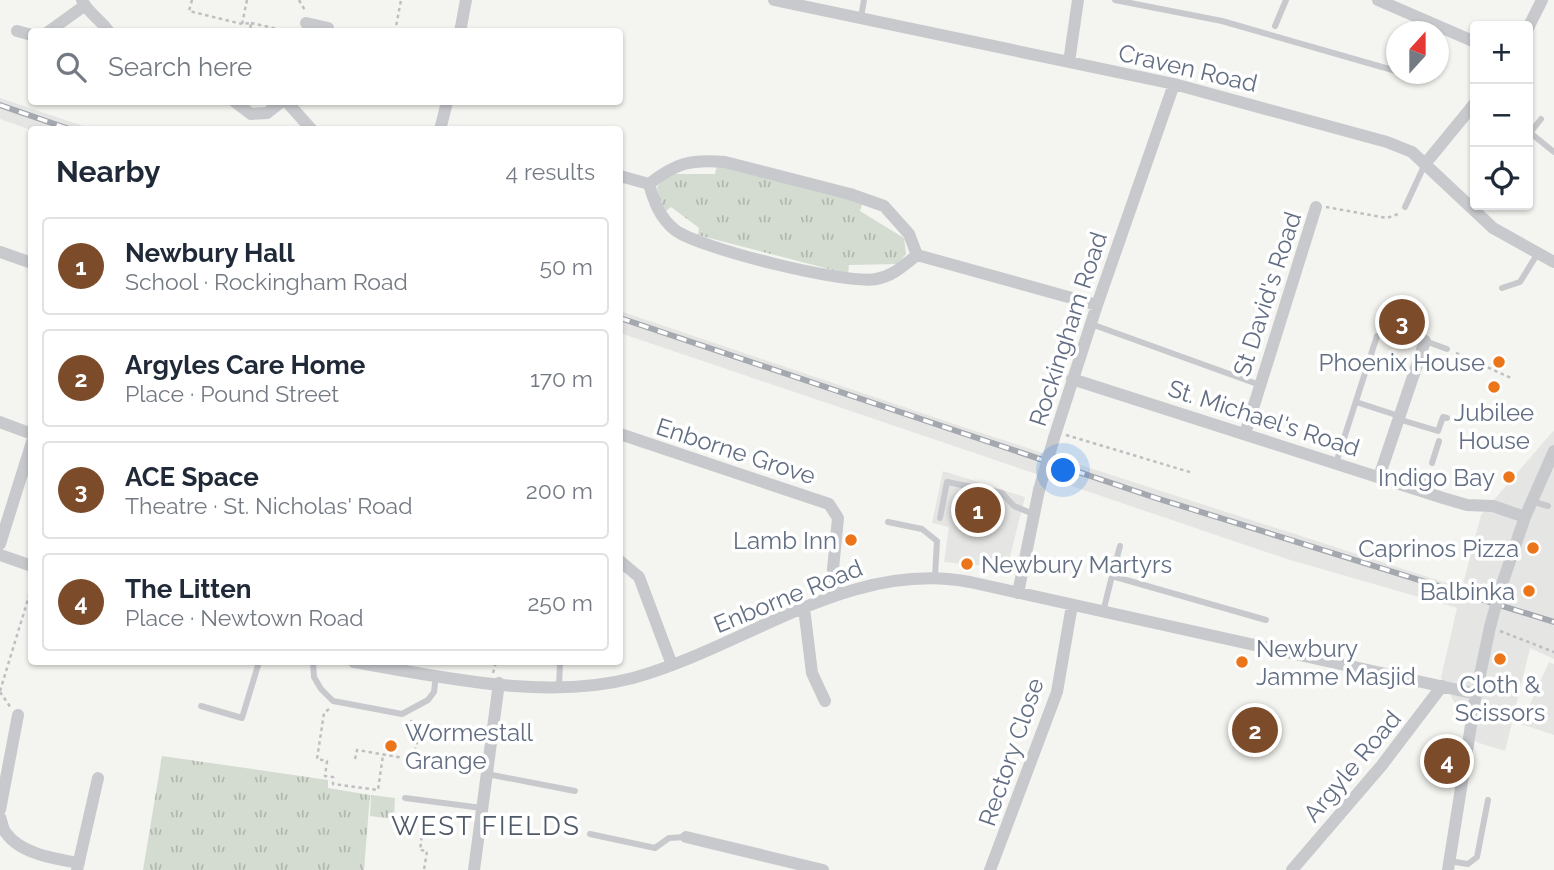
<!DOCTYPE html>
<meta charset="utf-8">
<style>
body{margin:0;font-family:Raleway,sans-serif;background:#f6f6f7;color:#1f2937}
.controls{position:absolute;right:21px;top:21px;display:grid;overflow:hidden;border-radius:7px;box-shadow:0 2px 5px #0004}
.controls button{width:63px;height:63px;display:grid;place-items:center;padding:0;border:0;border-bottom:2px solid #e0e1e3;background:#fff;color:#1f2937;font:35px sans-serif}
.compass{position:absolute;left:1386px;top:21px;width:63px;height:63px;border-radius:50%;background:#fff;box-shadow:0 2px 5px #0004;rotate:21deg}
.you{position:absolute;left:1064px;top:471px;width:24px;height:24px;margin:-18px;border:5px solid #fff;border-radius:50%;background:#1a73e8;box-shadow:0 0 0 10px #1a73e833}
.badge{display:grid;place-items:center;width:46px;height:46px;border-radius:50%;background:#7b4b2a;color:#fff;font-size:23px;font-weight:700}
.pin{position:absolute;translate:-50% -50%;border:4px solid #fff;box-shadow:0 2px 7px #0006}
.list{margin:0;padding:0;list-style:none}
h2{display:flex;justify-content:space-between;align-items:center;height:91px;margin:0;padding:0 28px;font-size:30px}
h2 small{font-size:23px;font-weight:400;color:#747a83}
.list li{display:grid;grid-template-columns:46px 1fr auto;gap:21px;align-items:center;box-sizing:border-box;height:98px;margin:0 14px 14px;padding:0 14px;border:2px solid #e0e1e3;border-radius:7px}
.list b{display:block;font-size:26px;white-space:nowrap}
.list p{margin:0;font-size:23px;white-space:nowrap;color:#747a83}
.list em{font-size:23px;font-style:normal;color:#747a83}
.icon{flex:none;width:38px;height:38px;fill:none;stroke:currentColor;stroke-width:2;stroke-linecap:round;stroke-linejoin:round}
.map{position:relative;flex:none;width:1554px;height:870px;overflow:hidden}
.search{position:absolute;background:#fff;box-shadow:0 2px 5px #0004;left:28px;top:28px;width:595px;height:77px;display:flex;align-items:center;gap:18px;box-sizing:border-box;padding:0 24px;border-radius:7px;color:#747a83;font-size:26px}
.panel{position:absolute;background:#fff;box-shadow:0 2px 5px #0004;left:28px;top:126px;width:595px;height:539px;border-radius:7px}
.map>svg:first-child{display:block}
</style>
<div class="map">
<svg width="1554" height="870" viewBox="0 0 1554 870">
<defs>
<pattern id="grass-tufts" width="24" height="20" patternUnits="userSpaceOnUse" patternTransform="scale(1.75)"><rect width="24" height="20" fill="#d4dcd1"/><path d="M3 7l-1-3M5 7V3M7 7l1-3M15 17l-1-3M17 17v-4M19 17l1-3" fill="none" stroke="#afb7af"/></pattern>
</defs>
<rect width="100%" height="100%" fill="#f4f5f0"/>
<!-- built -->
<path fill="#e5e5e4" d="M0,98L92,129L31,130L0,119Z
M620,311L972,430L1462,588L1481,515L1554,430V659L1530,648L1505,751L1476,742L1441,678L1457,608L1287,559L620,333Z
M943,471L1025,497L1009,561L999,567L944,562L949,527L932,523Z
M1549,662L1554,664V735L1521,724Z"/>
<!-- grass -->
<path fill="url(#grass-tufts)" d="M717,165L863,202L860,211L904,238L906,254L898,264L849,265L848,274L698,235L699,228L671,207L666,211L658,196L657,187L668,174H715Z
M162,756L328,780V788L370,795L364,870H143Z
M371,795L395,798L394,819L370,816Z"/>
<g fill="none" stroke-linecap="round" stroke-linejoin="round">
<!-- path -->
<path stroke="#bebfc1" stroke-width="2.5" stroke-dasharray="3.5 3.5" stroke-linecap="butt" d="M192,0L189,11L242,24
M247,0L242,24L251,23L250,32
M299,0L306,12
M251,23L291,32
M395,32L401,0
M1326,207L1387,218L1398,214
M1456,353L1511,378
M1066,435L1193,473
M1500,631L1554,652
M493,673L496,662
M0,691L32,586
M0,692L11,708
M329,709L324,713L317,759L327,761L325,776L333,777V784L378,790L383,755
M355,759L357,750L404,758C418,756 417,740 419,728L414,727L411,720
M420,824L423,828L420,850L427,851L424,870"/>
<!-- lane -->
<path stroke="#c7c9cd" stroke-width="6" d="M1115,0L1222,21L1396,71
M861,17L864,0
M1275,26L1286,0
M1405,74L1413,76L1414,74
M1528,131L1554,152
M1530,133L1541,119
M1405,207L1425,164
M1502,288L1520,282L1538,253
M1091,324L1260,385
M1425,341L1447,349
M1356,402L1399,416
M1398,419L1438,431L1443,417L1447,418
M1336,463L1377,336
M1432,463L1439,441
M1422,491L1426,480
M1531,501L1548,506
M940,518L947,482L1002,493L1014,506L1033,514
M888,522L922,529L937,541L935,576
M1112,576L1120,546
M1103,612L1112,576L1266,620
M313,662L314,677L321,689L333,701L402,714L428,700L434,692L436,675
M559,688L560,662
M201,706L242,718L259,662
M487,774L575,791
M405,798L482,808
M590,834L655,848L669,838L686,837
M1449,861L1468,864L1477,857L1488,800"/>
<!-- street -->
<path stroke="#c7c9cd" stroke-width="12" d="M82,0C86,11 102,21 109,32
M774,0L1174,84L1387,142L1412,152L1493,228L1554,262
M1378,0L1475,42
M306,23L328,28V32
M1528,28L1542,0
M17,31L32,35
M48,32L84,6
M460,32L466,0
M1069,62L1078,0
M235,102L251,114L267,113L281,102
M287,102L312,130
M440,130L447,102
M1425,164L1475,103
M620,176L649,184
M649,184C654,202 660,218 675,230C698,248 846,285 876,279C893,276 903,266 917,255
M649,184C676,163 690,159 725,162L850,194L884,206L909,234L917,255
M0,252L32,263
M917,255L1097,305
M1072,379L1443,498L1467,505L1493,506L1525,517
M0,422L32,434
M620,434L829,504L838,518L833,569L838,594
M1245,434L1316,207
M1054,438L1097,305L1174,84
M1379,477L1425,341
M0,544L32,442
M0,555L32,566
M620,561L639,577L672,665
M1500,590L1525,517L1554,451
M1018,593L1039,490
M804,608L812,673L825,701
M354,662C441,677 546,701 633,678C746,647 849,559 970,582L1476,694
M0,810L18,715
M0,817C2,822 3,830 6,833C21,854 55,859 79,863
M686,837L823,870
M77,870L98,778
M474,870L499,683
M990,870L1057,692L1072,605
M1292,870L1382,765L1442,686
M1448,870L1476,694L1490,627"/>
<defs>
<path id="rail" d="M0,105L72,130
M620,318L1156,498L1554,622"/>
</defs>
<!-- rail casing -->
<use href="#rail" stroke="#a4a8af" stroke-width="6"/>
<!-- rail -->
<use href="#rail" stroke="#fff" stroke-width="3.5" stroke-dasharray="10" stroke-linecap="butt"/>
<!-- street-bridge -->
<path stroke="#c7c9cd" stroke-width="12" d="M1039,490L1054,438
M1490,627L1500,590"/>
</g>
<!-- markers -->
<g fill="#ec7419" stroke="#fff" stroke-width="2.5">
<circle cx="1499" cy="362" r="7"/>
<circle cx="1494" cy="387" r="7"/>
<circle cx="1509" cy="477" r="7"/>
<circle cx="851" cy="540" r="7"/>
<circle cx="1533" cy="548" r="7"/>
<circle cx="967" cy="564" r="7"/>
<circle cx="1529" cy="591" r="7"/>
<circle cx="1500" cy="659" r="7"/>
<circle cx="1242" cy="662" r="7"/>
<circle cx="391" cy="746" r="7"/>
</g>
<g text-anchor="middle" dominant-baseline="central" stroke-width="7" stroke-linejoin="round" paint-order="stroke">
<!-- street labels -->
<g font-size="24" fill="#626e83" stroke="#fff">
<text transform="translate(1188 68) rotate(13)">Craven Road</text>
<text transform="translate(1267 294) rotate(-72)">St David's Road</text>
<text transform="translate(1068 329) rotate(-72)">Rockingham Road</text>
<text transform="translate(1264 418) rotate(18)">St. Michael's Road</text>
<text transform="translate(736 451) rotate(18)">Enborne Grove</text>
<text transform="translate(788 596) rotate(-22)">Enborne Road</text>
<text transform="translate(1011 752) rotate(-71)">Rectory Close</text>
<text transform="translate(1352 766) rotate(-50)">Argyle Road</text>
</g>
<!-- poi labels -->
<g font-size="24" fill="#626e83" stroke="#fff" text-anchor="end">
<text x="1485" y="362">Phoenix House</text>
<text x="1494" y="412" text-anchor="middle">Jubilee<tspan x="1494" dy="28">House</tspan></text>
<text x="1495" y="477">Indigo Bay</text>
<text x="837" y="540">Lamb Inn</text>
<text x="1519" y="548">Caprinos Pizza</text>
<text x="981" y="564" text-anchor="start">Newbury Martyrs</text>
<text x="1515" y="591">Balbinka</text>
<text x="1256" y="648" text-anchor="start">Newbury<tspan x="1256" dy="28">Jamme Masjid</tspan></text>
<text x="1500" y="684" text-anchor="middle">Cloth &amp;<tspan x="1500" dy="28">Scissors</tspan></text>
<text x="405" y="732" text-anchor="start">Wormestall<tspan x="405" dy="28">Grange</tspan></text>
</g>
<!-- neighbourhood labels -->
<g font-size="26" letter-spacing="2" fill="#505968" stroke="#fff">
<text x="486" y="826">WEST FIELDS</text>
</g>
</g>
</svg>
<div class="controls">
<button>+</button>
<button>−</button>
<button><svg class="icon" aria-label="locate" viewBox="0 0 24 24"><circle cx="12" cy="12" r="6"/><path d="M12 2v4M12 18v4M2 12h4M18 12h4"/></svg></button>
</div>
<svg class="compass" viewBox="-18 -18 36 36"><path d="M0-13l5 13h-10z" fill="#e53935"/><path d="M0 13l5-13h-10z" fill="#747a83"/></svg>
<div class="you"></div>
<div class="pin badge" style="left:978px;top:510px">1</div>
<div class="pin badge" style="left:1255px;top:730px">2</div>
<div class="pin badge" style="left:1402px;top:322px">3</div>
<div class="pin badge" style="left:1447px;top:761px">4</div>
<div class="search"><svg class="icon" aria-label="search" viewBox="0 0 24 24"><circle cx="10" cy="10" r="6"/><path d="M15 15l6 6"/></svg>Search here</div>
<section class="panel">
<h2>Nearby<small>4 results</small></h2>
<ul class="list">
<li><span class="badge">1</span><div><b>Newbury Hall</b><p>School · Rockingham Road</p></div><em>50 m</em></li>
<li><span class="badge">2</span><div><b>Argyles Care Home</b><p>Place · Pound Street</p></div><em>170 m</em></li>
<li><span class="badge">3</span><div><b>ACE Space</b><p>Theatre · St. Nicholas' Road</p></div><em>200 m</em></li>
<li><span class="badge">4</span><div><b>The Litten</b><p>Place · Newtown Road</p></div><em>250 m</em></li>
</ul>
</section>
</div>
